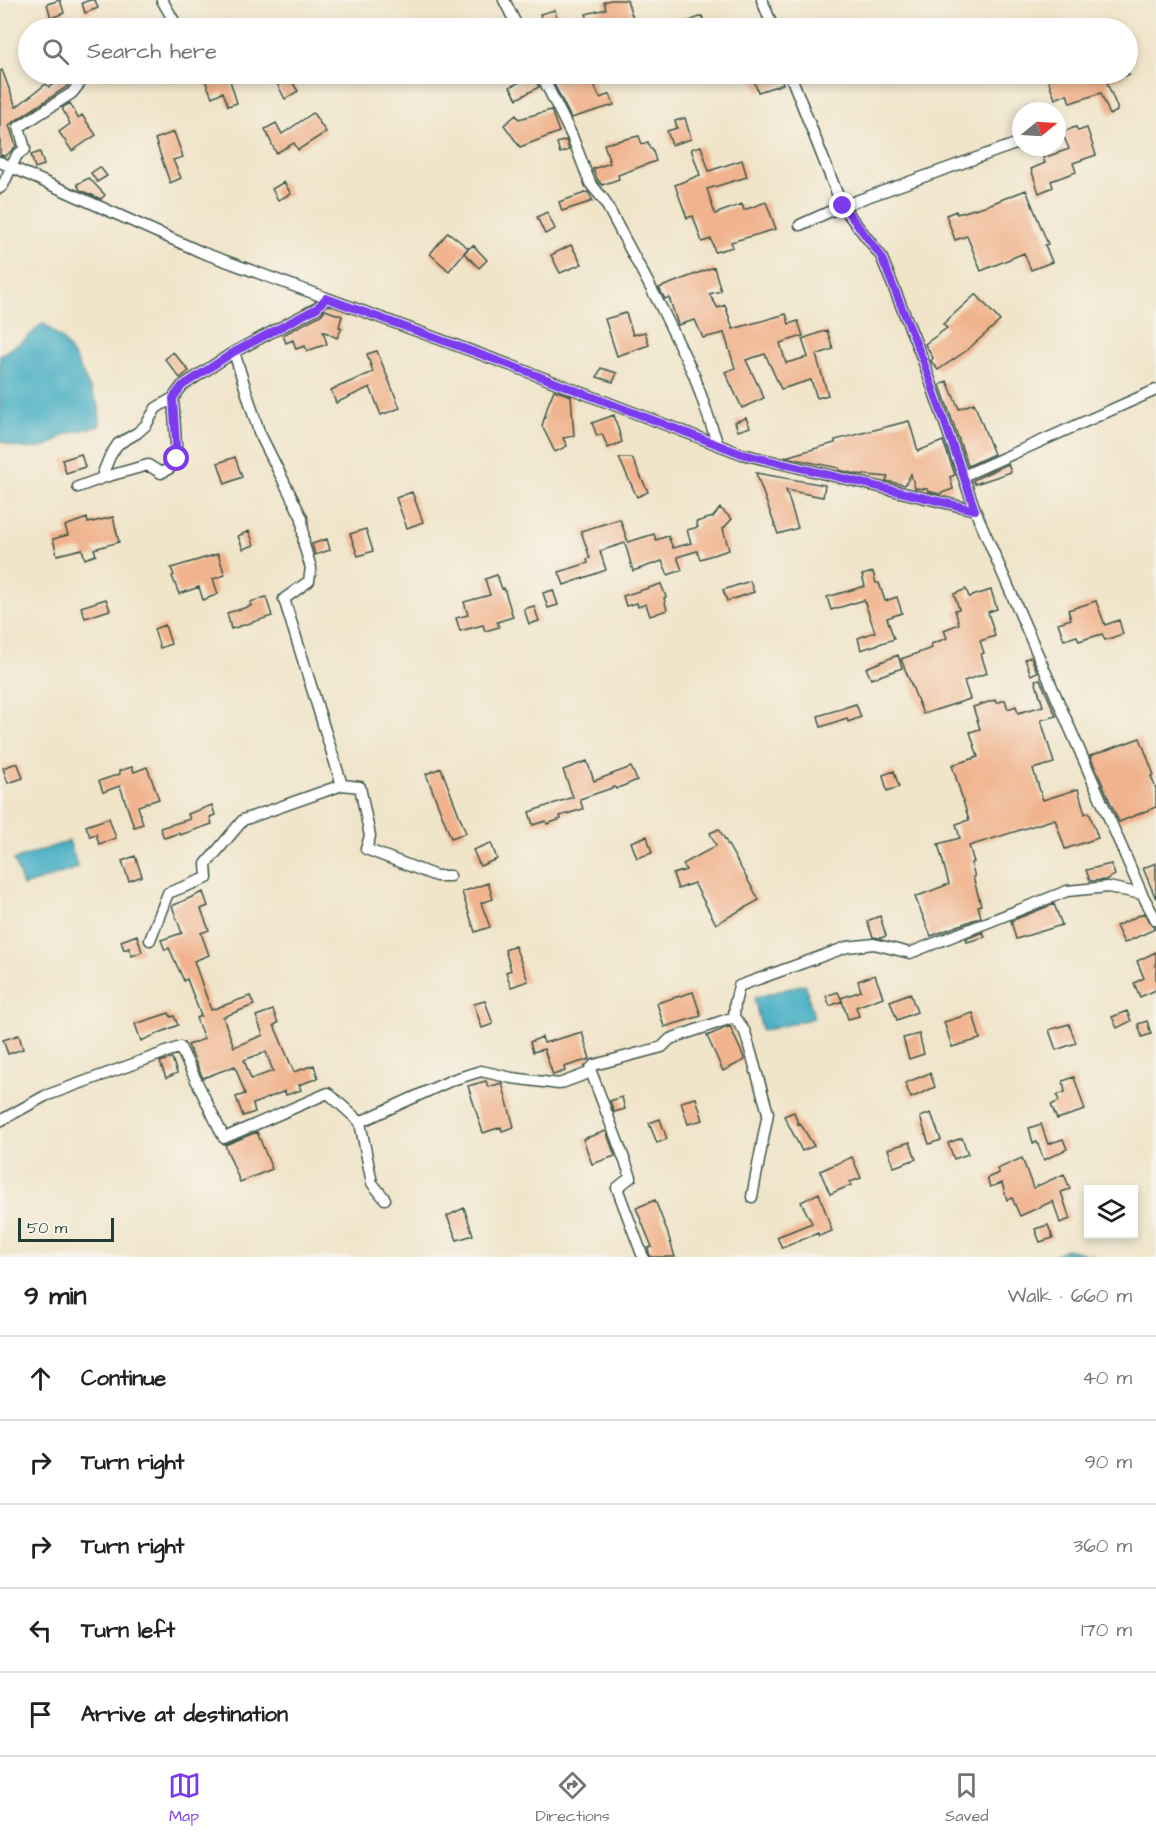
<!DOCTYPE html>
<meta charset="utf-8">
<style>
body{margin:0;font-family:"Architects Daughter",sans-serif;background:#f6f6f6;color:#202124}
.controls{position:absolute;right:18px;bottom:18px;display:grid;overflow:hidden;border-radius:0px;box-shadow:0 3px 9px #0003}
.controls button{width:54px;height:54px;display:grid;place-items:center;padding:0;border:0;border-bottom:2px solid #e0e0e0;background:#fff;color:#202124;font:30px sans-serif}
.compass{position:absolute;left:1012px;top:102px;width:54px;height:54px;border-radius:50%;background:#fff;box-shadow:0 3px 9px #0003;rotate:72deg}
.scale{position:absolute;left:18px;bottom:15px;width:96px;box-sizing:border-box;padding-left:6px;border:3px solid #1f3d34;border-top:0;font-size:16px;line-height:21px;white-space:nowrap;color:#1f3d34;-webkit-text-stroke:4px #f7f3e8;paint-order:stroke}
.stop{position:absolute;width:18px;height:18px;margin:-14px;border:4px solid #7c3aed;border-radius:50%;background:#fff}
.stop.end{background:#7c3aed;border-color:#fff;box-shadow:0 2px 6px #0008}
.list{margin:0;padding:0;list-style:none}
h2{display:flex;justify-content:space-between;align-items:center;height:78px;margin:0;padding:0 24px;font-size:26px}
h2 small{font-size:20px;font-weight:400;color:#757577}
.list li{display:grid;grid-template-columns:39px 1fr auto;gap:18px;align-items:center;box-sizing:border-box;height:84px;padding:0 24px;border-top:2px solid #e0e0e0}
.list b{display:block;font-size:22px;white-space:nowrap}
.list em{font-size:20px;font-style:normal;color:#757577}
.icon{flex:none;width:33px;height:33px;fill:none;stroke:currentColor;stroke-width:2;stroke-linecap:round;stroke-linejoin:round}
.map{position:relative;flex:none;width:1156px;height:1257px;overflow:hidden}
.search{position:absolute;background:#fff;box-shadow:0 3px 9px #0003;left:18px;right:18px;top:18px;height:66px;display:flex;align-items:center;gap:15px;box-sizing:border-box;padding:0 21px;border-radius:33px;color:#757577;font-size:22px}
.sheet{height:498px;background:#fff}
nav{display:flex;justify-content:space-around;align-items:center;box-sizing:border-box;height:84px;border-top:2px solid #e0e0e0;background:#fff;font-size:16px;color:#757577}
nav a{display:grid;justify-items:center;gap:3px}
nav .on{color:#7c3aed}
.map>svg:first-child{display:block}
</style>
<div class="map">
<svg width="1156" height="1257" viewBox="0 0 1156 1257">
<rect width="100%" height="100%" fill="#f7f3e8"/>
<filter id="ink" filterUnits="userSpaceOnUse"><feTurbulence type="fractalNoise" baseFrequency=".0167" numOctaves="2"/><feDisplacementMap in="SourceGraphic" scale="12" xChannelSelector="R" yChannelSelector="G"/><feConvolveMatrix kernelMatrix="1 2 1 2 8 2 1 2 1" color-interpolation-filters="sRGB"/></filter>
<filter id="wash" filterUnits="userSpaceOnUse"><feTurbulence type="fractalNoise" baseFrequency=".008" numOctaves="4" result="noise"/><feDisplacementMap in="SourceGraphic" scale="24" xChannelSelector="R" yChannelSelector="G"/><feGaussianBlur stdDeviation="1.35" result="paint"/><feColorMatrix in="noise" values="0 0 0 0 0 0 0 0 0 0 0 0 0 0 0 0 0 1.4 0 .05"/><feComposite in="paint" operator="in"/></filter>
<g filter="url(#wash)">
<rect width="100%" height="100%" fill="#f0e4c9"/>
<!-- water -->
<path fill="#45aec4" stroke="#32767c" stroke-width="1.5" d="M43,323L62,339L76,360L99,407L100,426C90,429 69,432 63,436C59,438 55,443 51,444C36,451 13,450 0,440V355L25,340Z
M69,841L78,868L23,886L14,860Z
M805,984L814,1018L762,1031L754,998Z
M1066,1249L1095,1256V1257H1050Z"/>
<g id="blocks">
<!-- building -->
<path fill="#f0b38d" fill-rule="evenodd" d="M60,0L64,13L51,18L47,4Z
M90,0H95L98,8L85,13L82,3Z
M610,0H627L636,28H591L586,14L606,9L604,2Z
M555,10L558,22L543,26L540,14Z
M702,16L707,28H672Z
M2,70L16,107L46,84L49,87L62,78L68,86L9,125L16,146L6,156L0,155V71Z
M215,74H228L237,103L228,106L223,92L212,97L204,78Z
M272,74H287L298,91L285,99Z
M568,74H589L600,98L610,94L614,105L571,118L552,80Z
M759,74H779L783,84L758,92L752,76Z
M1046,74H1130L1107,83L1117,107V111L1110,115L1101,93L1070,103L1067,94L1055,99Z
M533,75L539,87L517,99L510,87Z
M70,103L78,118L82,115L96,135L72,151L59,132L70,124L62,108Z
M551,110L559,132L520,147L504,125L516,115L519,119Z
M313,113L326,132L298,150L294,143L276,153L265,129L276,123L282,134Z
M685,118L691,139L672,145L667,131L677,128L675,121Z
M1076,127L1078,131L1087,128L1096,155L1073,163L1076,172L1051,181L1053,187L1039,193L1031,169L1045,163L1043,158L1069,149L1062,132Z
M174,132L183,157L173,160L181,178L170,183L155,139Z
M639,136L642,144L648,142L650,149L652,148L656,161L618,175L619,179L602,185L597,179L593,169L610,163L604,144Z
M566,140L569,150L560,153L557,143Z
M701,146L709,171L742,160L747,177L707,189L715,214L742,204L744,210L766,202L776,229L731,242L733,247L715,252L711,239L702,242L693,216L687,218L675,185L700,175L691,149Z
M40,152L44,165L35,168L31,155Z
M100,167L107,176L97,182L91,173Z
M89,178L105,195L101,199L80,190L77,184Z
M284,182L291,194L278,200L272,189Z
M1026,190L1048,244L1045,245L1052,262L1031,270L1024,253L981,271L967,236L955,240L946,215L956,211L957,214L988,205Z
M588,192L593,201L562,211L559,202Z
M547,212L555,229L545,234L537,217Z
M448,232L468,248L449,271L430,254Z
M473,245L487,260L479,268L464,253Z
M571,245L582,264L560,273L551,255Z
M714,267L721,291L709,294L718,308L725,305L733,329L786,314L789,324L798,321L803,336L780,343L786,363L808,357L802,339L827,330L833,349L816,355L828,395L817,398L811,380L781,389L765,354L746,360L764,398L742,408L725,372L735,368L724,333L703,338L695,320L678,325L669,297L665,299L659,288Z
M976,294L1000,321L966,351L938,370L931,361L933,358L925,344L947,328L943,324Z
M325,310L342,316L339,327L342,328L337,338L323,331L327,344L307,351L305,346L296,349L293,340L286,343L283,335L321,315Z
M626,313L633,335L645,332L649,345L617,356L605,319Z
M377,351L400,408L381,415L370,387L336,403L331,390L373,372L367,354Z
M173,352L189,371L180,378L165,359Z
M601,368L617,373L613,382L597,377Z
M947,381L959,409L974,403L994,454L968,466L940,385Z
M554,390L571,396L574,436L563,438L567,446L555,452L542,426L548,405Z
M614,415L622,442L608,448L602,434L597,436L592,423Z
M746,418L750,427L738,431L735,422Z
M909,421L918,451L943,441L955,475L950,477L953,489L939,494L928,491L927,489L915,488L911,474L905,485L886,481L888,477L856,474L839,470V468L785,457L835,443V440Z
M81,454L85,467L66,473L62,460Z
M235,457L242,477L225,484L218,463Z
M619,458H632L648,492L637,497Z
M1008,464L1011,472L975,484L973,480Z
M756,473L825,485L823,497L786,490L798,528L778,534Z
M412,492L423,522L407,528L396,498Z
M720,508L732,519L723,529L729,550L700,559L697,551L677,557L682,570L668,575L662,561L633,571L625,543L600,551L606,570L564,585L559,572L588,563L587,559L590,558L581,531L620,519L628,542L654,534L656,540L668,536L673,548L691,543L687,530L698,527L696,522L713,517Z
M113,517L119,542L94,549L96,555L85,559L82,549L57,555L53,539L68,535L65,526L87,518L88,523Z
M366,529L373,551L358,556L350,534Z
M249,531L254,545L243,549L238,536Z
M327,539L330,550L315,555L312,544Z
M218,554L225,575L213,579L218,594L203,600L199,587L179,594L172,576L174,575L171,568Z
M873,572L876,583H879L885,601L897,597L902,613L887,618L894,639L861,650L858,638L875,632L864,600L831,610L827,597L865,586L862,575Z
M497,575L502,589L504,588L513,617L497,622L499,627L485,631L483,625L460,631L456,618L468,615L464,602L490,595L485,579Z
M750,581L754,592L727,601L723,590Z
M661,584L666,597L664,598L667,610L650,616L646,604L638,607L637,603L626,606L623,596Z
M966,589L969,597L991,590L997,609L988,612L995,636L980,641L984,653L981,654L987,673L964,681L970,699L923,714L901,659L932,648L931,644L947,638L944,630L959,624L955,610L959,609L954,594Z
M553,590L558,605L548,608L543,593Z
M266,597L272,616L231,629L227,613L251,606L250,602Z
M106,599L110,610L85,618L81,607Z
M1096,601L1105,625L1119,620L1123,634L1105,640L1102,634L1079,641L1077,636L1064,640L1058,623L1071,619L1068,610Z
M534,606L539,621L529,624L524,609Z
M165,625L171,644L160,648L154,629Z
M898,655L902,668L871,679L866,668Z
M1031,657L1037,672L1031,675L1025,659Z
M1040,679L1056,716L1041,720L1054,763L1033,769L1043,800L1078,789L1085,814L1089,812L1098,838L1065,849L1055,819L969,846L974,862L971,863L975,877H973L981,905L978,906L981,917L931,936L915,897L949,884L938,844L960,838L956,824L969,820L952,765L978,757L970,732L980,729L973,707L995,700L996,703L1005,700L1008,709L1016,706L1018,713L1043,706L1035,680Z
M856,704L861,717L848,722L847,718L821,727L818,716Z
M1140,738L1154,775L1151,776L1156,789V807L1119,822L1090,756Z
M587,761L594,781L631,767L637,780L616,789L615,787L580,799L583,809L560,816L561,819L547,824L546,821L533,825L529,812L573,797L563,770Z
M14,764H18L23,778L8,783L3,768Z
M132,767L134,772L147,767L159,799L138,806L143,824L134,827L120,786L103,792L99,781L120,774L119,771Z
M441,768L466,833L451,838L426,774Z
M894,771L899,787L887,791L883,775Z
M212,805L215,815L210,817L212,824L180,835L179,833L164,838L160,828L190,819L188,814Z
M109,818L116,838L99,844L96,834L90,836L86,826Z
M719,829L759,900L716,924L694,883L678,889L673,874L686,870L683,864L716,846L710,833Z
M647,836L652,853L637,858L631,842Z
M491,843L497,859L480,866L473,850Z
M135,856L142,876L129,881L122,861Z
M1156,863V899L1143,868Z
M1111,864L1115,875L1105,880L1090,881L1086,870Z
M488,883L493,899L481,903L490,927L475,932L462,892Z
M203,892L208,906L201,909L209,930L201,933L209,955L194,961L211,1010L250,996L254,1005L223,1017L234,1047L263,1035L256,1016L273,1010L278,1023L274,1025L294,1072L314,1065L318,1078L299,1085L301,1090L286,1095L285,1091L253,1104L255,1112L243,1116L236,1097L245,1094L235,1066L203,1078L191,1052L188,1045L204,1039L196,1018L201,1016L187,979L184,981L169,948L165,950L161,940L182,933L172,906ZM266,1052L273,1071L251,1079L244,1060Z
M1054,904L1062,925L1016,939L1011,921Z
M1144,913L1155,929L1124,943L1116,926Z
M880,916L886,936L881,938L873,937L867,921Z
M983,932L985,937L967,942L966,939Z
M137,935L142,952L132,956L129,948L124,950L121,941Z
M515,946L528,981L511,987L506,972L511,970L505,950Z
M1156,952V990L1140,997L1134,983L1144,978L1137,961Z
M875,975L883,997L856,1007L859,1016L848,1019L841,998L861,991L858,981Z
M693,992L701,1016L664,1027L657,1003Z
M838,992L842,1001L830,1006L826,996Z
M910,993L917,1012L897,1020L890,1001Z
M485,1001L493,1024L482,1028L474,1004Z
M1127,1011L1131,1021L1117,1028L1112,1017Z
M169,1013L171,1017L174,1016L178,1025L141,1041L135,1024Z
M973,1013L980,1039L952,1047L944,1022Z
M1147,1021L1151,1034L1142,1037L1138,1024Z
M1069,1024L1076,1043L1056,1050L1049,1030Z
M730,1026L745,1060L723,1071L707,1036Z
M582,1032L590,1059L564,1067L565,1071L553,1075L544,1049L533,1052L530,1042L542,1037L544,1043Z
M919,1034L924,1054L909,1059L903,1038Z
M19,1035L23,1049L8,1054L3,1040Z
M172,1058L177,1073L166,1078L160,1062Z
M930,1073L935,1087L911,1098L905,1083Z
M1074,1077L1085,1110L1057,1119L1051,1105L1059,1101L1057,1095L1065,1092L1063,1081Z
M486,1081L488,1087L502,1083L514,1127L502,1131L501,1127L483,1133L468,1086Z
M622,1097L625,1109L614,1112L610,1101Z
M696,1098L703,1120L688,1124L681,1102Z
M794,1112L798,1124L800,1123L814,1146L802,1151L784,1116Z
M931,1113L941,1140L929,1144L920,1117Z
M660,1119L667,1139L657,1143L649,1123Z
M1041,1124L1048,1144L1063,1139L1067,1149L1044,1160L1037,1142L1033,1143L1029,1128Z
M606,1131L615,1156L592,1164L583,1139Z
M257,1132L272,1169L240,1182L225,1145Z
M962,1138L968,1154L954,1159L948,1143Z
M910,1142L916,1159L894,1167L888,1149Z
M852,1157L861,1178L850,1182L851,1185L830,1194L820,1171Z
M1022,1158L1033,1188L1064,1174L1070,1189L1061,1192L1070,1219L1060,1223L1053,1201L1020,1216L1012,1198L1007,1200L1002,1183L990,1187L987,1178L999,1173L997,1169Z
M819,1193L832,1231L819,1236L818,1233L782,1248L777,1237L812,1223L801,1202Z
M655,1200L667,1231L675,1257H650L648,1248L652,1247L636,1208Z
M464,1208L473,1235L457,1240L447,1216Z
M1048,1225L1053,1238L1040,1242L1035,1229Z"/>
</g>
</g>
<g filter="url(#ink)">
<use href="#blocks" fill-opacity="0" stroke="#3e564a" stroke-width="1.5"/>
<g fill="none" stroke-linecap="round" stroke-linejoin="round">
<defs>
<path id="street" d="M162,0L178,28
M504,0L518,28
M762,0L773,28
M541,74L572,136L590,183L604,200L662,309L694,375L718,445
M790,74L842,206L881,256L923,360L975,510L1142,894L1156,920
M0,162L201,252L515,367L742,454L975,510
M0,188L3,185L17,155L25,149L19,127L72,93L87,74
M800,225L842,206L1021,142
M326,298L317,308L234,352L259,432L302,518L304,545L311,568L309,581L284,599L342,785L360,787L370,836L366,849L436,876H450
M963,476L1156,390
M105,477L103,473L110,456L118,444L137,433L146,425L156,408L173,398
M78,487L105,477L148,465L161,473L170,468L177,459L173,398L182,386L234,352
M150,940L168,893L207,878L206,864L243,820L342,785
M734,1017L745,1032L768,1113L752,1197
M590,1069L631,1177L617,1188L643,1257
M0,1121L45,1096L180,1047L224,1138L328,1093L360,1122L452,1080L481,1071L512,1078L559,1084L586,1074L594,1065L662,1047L670,1039L734,1017L735,1003L739,986L847,947L874,944L910,953L1067,891L1108,887L1142,894
M360,1122L372,1183L385,1199"/>
</defs>
<!-- street casing -->
<use href="#street" stroke="#3e564a" stroke-width="13"/>
<!-- street -->
<use href="#street" stroke="#fff" stroke-width="10"/>
</g>
</g>
<g fill="none" stroke-linecap="round" stroke-linejoin="round" filter="url(#ink)">
<!-- route -->
<path stroke="#7c3aed" stroke-width="8" d="M177,459L173,398L182,386L234,352L317,308L326,298L515,367L742,454L975,510L923,360L881,256L843,206"/>
</g>
</svg>
<div class="controls">
<button><svg class="icon" aria-label="layers" viewBox="0 0 24 24"><path d="M12 4l9 5-9 5-9-5zM3 14l9 5 9-5"/></svg></button>
</div>
<svg class="compass" viewBox="-18 -18 36 36"><path d="M0-13l5 13h-10z" fill="#e53935"/><path d="M0 13l5-13h-10z" fill="#757577"/></svg>
<div class="scale">50 m</div>
<div class="stop" style="left:177px;top:459px"></div>
<div class="stop end" style="left:843px;top:206px"></div>
<div class="search"><svg class="icon" aria-label="search" viewBox="0 0 24 24"><circle cx="10" cy="10" r="6"/><path d="M15 15l6 6"/></svg>Search here</div>
</div>
<section class="sheet">
<h2>9 min<small>Walk · 660 m</small></h2>
<ul class="list">
<li><svg class="icon" aria-label="ahead" viewBox="0 0 24 24"><path d="M12 20V5M6 11l6-6 6 6"/></svg><div><b>Continue</b></div><em>40 m</em></li>
<li><svg class="icon" aria-label="right" viewBox="0 0 24 24"><path d="M7 20v-9h11M14 6l5 5-5 5"/></svg><div><b>Turn right</b></div><em>90 m</em></li>
<li><svg class="icon" aria-label="right" viewBox="0 0 24 24"><path d="M7 20v-9h11M14 6l5 5-5 5"/></svg><div><b>Turn right</b></div><em>360 m</em></li>
<li><svg class="icon" aria-label="left" viewBox="0 0 24 24"><path d="M17 20v-9H6M10 6l-5 5 5 5"/></svg><div><b>Turn left</b></div><em>170 m</em></li>
<li><svg class="icon" aria-label="arrive" viewBox="0 0 24 24"><path d="M6 21V4h12l-3 4 3 4H6"/></svg><div><b>Arrive at destination</b></div></li>
</ul>
</section>
<nav>
<a class="on"><svg class="icon" aria-label="map" viewBox="0 0 24 24"><path d="M3 6l6-2 6 2 6-2v14l-6 2-6-2-6 2zM9 4v14M15 6v14"/></svg>Map</a>
<a><svg class="icon" aria-label="directions" viewBox="0 0 24 24"><path d="M12 3l9 9-9 9-9-9zM9 14v-3h6M13 9l2 2-2 2"/></svg>Directions</a>
<a><svg class="icon" aria-label="saved" viewBox="0 0 24 24"><path d="M7 4h10v16l-5-4-5 4z"/></svg>Saved</a>
</nav>
